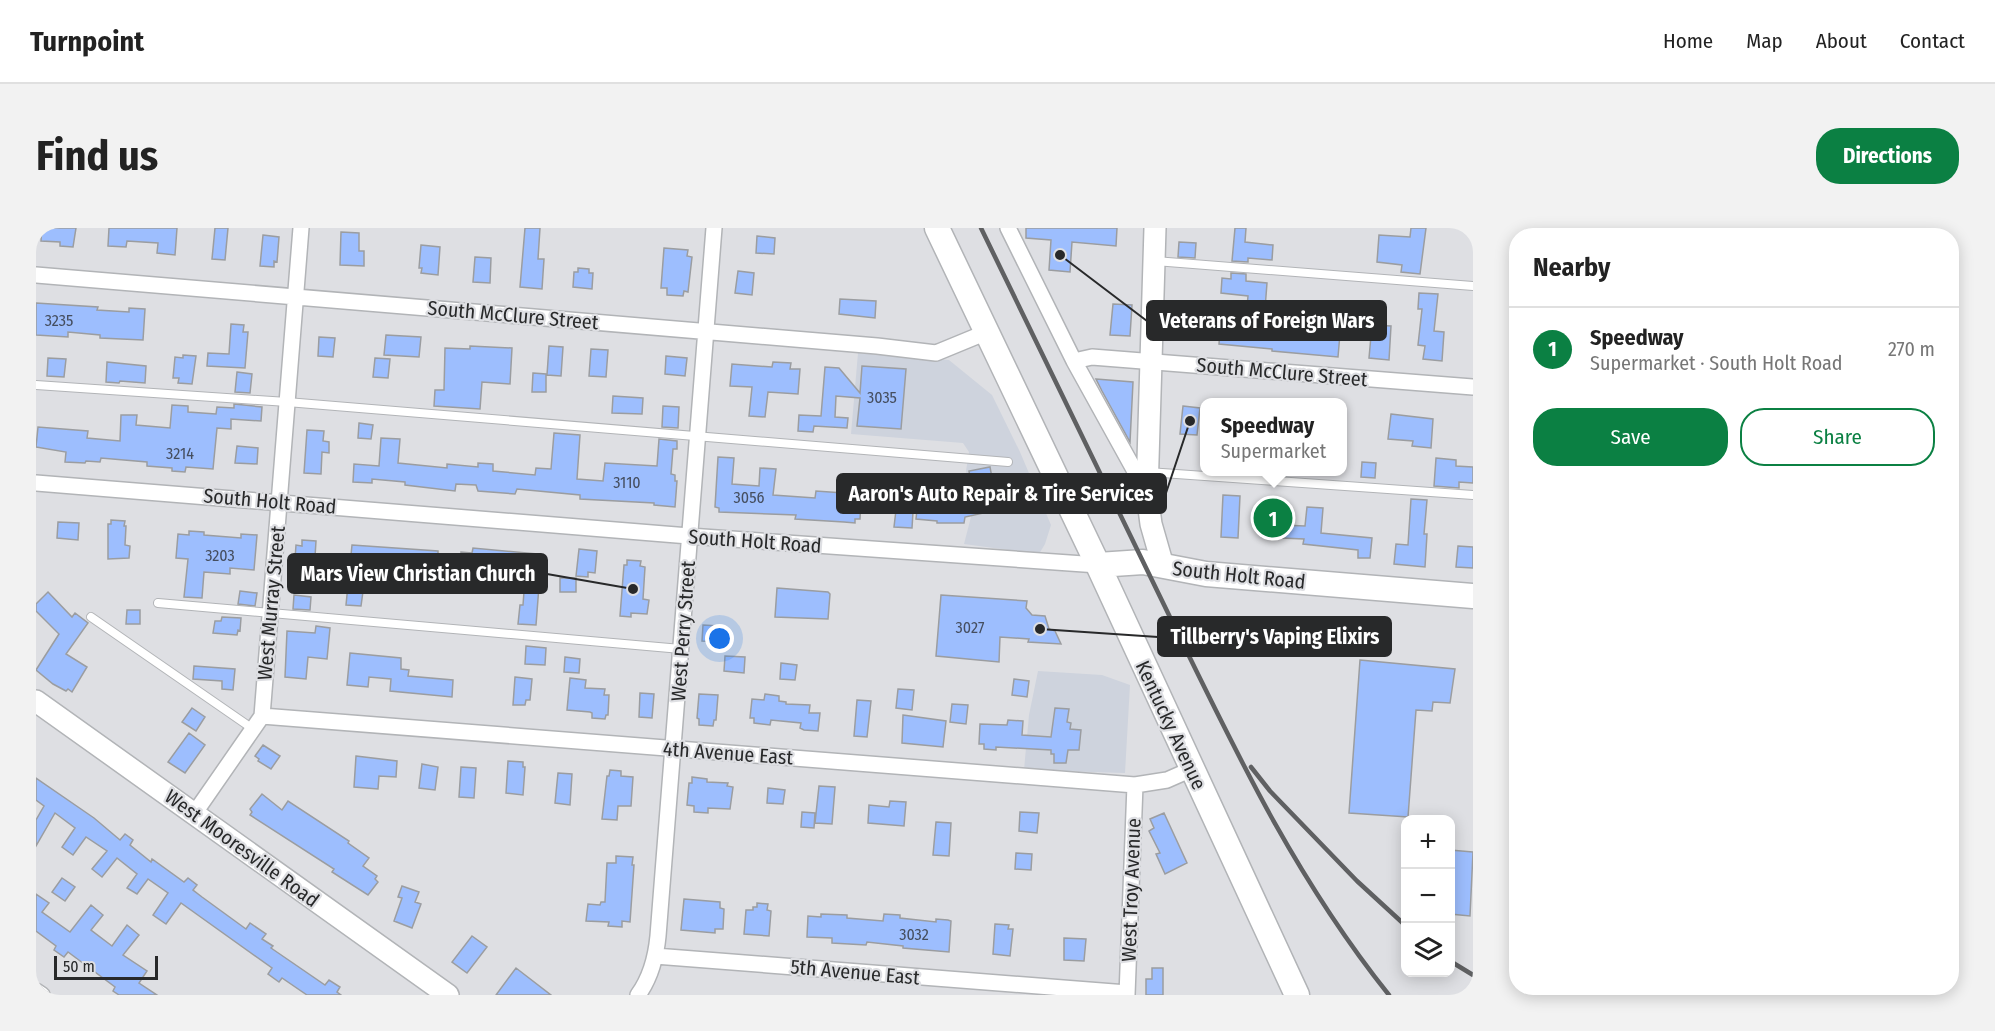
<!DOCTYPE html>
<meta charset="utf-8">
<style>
body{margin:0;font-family:"Fira Sans Condensed",sans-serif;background:#f2f2f2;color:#222}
.controls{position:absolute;right:18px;bottom:18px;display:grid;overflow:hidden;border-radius:12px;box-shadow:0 3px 15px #0003}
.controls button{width:54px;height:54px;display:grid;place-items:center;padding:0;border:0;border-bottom:2px solid #e0e0e0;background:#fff;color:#222;font:30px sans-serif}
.scale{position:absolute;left:18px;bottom:15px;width:104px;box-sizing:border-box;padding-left:6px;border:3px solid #28292a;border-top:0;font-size:16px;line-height:21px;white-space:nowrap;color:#28292a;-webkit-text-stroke:4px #dedfe3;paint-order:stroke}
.you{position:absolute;left:684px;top:411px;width:21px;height:21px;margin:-15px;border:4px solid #fff;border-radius:50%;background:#1a73e8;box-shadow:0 0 0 9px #1a73e833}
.badge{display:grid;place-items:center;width:39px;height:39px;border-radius:50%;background:#0b8043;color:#fff;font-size:20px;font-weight:700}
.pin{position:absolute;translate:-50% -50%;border:3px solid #fff;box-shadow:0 2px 6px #0006}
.popup{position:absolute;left:1164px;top:170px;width:147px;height:78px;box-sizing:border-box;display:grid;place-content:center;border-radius:12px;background:#fff;filter:drop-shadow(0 2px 4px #0005);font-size:20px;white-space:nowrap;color:#767676}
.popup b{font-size:22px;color:#222}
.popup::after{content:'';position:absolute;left:50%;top:100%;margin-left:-12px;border:12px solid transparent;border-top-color:#fff}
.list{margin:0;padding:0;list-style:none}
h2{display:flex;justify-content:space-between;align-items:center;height:78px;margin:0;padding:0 24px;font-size:26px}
h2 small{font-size:20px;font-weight:400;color:#767676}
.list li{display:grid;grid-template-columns:39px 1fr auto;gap:18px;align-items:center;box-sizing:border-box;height:84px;padding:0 24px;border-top:2px solid #e0e0e0}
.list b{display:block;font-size:22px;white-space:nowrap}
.list p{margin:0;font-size:20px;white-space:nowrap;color:#767676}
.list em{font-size:20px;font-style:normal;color:#767676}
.actions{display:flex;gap:12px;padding:18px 24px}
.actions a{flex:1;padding:14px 0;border:2px solid #0b8043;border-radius:24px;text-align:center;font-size:21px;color:#0b8043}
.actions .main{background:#0b8043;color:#fff}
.icon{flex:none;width:33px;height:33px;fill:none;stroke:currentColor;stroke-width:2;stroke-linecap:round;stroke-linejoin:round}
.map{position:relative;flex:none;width:1437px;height:767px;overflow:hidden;border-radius:24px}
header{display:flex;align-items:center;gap:36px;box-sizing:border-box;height:84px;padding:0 30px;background:#fff;border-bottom:2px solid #e0e0e0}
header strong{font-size:28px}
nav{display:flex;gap:33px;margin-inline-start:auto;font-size:21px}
.intro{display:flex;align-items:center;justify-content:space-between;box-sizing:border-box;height:144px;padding:0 36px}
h1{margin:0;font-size:42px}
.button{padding:15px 27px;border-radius:24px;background:#0b8043;color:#fff;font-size:21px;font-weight:700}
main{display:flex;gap:36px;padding:0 36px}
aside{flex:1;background:#fff;border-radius:24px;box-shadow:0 3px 15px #0003}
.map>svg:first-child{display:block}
</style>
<header>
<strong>Turnpoint</strong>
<nav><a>Home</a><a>Map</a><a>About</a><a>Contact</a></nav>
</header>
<div class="intro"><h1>Find us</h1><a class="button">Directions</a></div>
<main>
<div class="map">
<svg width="1437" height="767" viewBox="0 0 1437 767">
<rect width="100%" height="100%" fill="#dedfe3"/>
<!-- built -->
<path fill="#ced3dd" d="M822,125L913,132L956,167L984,224L1015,297L1009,316L1003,326L928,316L936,285L930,243L933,224L927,215L815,206Z
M1002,443L1066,447L1094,457L1089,545L988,542L993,487Z"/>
<!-- building -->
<path fill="#9dbefe" stroke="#9b9da0" stroke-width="1.5" d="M6,0H40L37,19L24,18V14L5,13Z
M73,0H141L139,27L121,25L122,15L91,13L90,19L72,18Z
M179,0H192L189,32L176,31Z
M489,0H504L502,31H508L506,61L484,59Z
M990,0H1081L1080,18L1036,14L1034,44L1013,42L1015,12L990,10Z
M1199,0H1210L1209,14L1237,17L1236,32L1212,30V34L1196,33Z
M1375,0H1390L1384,46L1365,44L1366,37L1341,34L1343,7L1374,9Z
M305,4L323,5V23H328V38L304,37Z
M227,7L243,9L241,34L238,33V39L224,38Z
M721,8L739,10L738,26L720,25Z
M1143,14L1160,15L1159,30L1142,29Z
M385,17L404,19L402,47L385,45L386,40H383Z
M628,20L652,22L651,28L656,29L652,64L648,63L647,68L631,67V60H625Z
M439,29L455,30L454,55L437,54Z
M542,40L553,41V45H557L556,61L537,59L538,44H542Z
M702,43L718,45L716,67L699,65Z
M1195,45L1210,46V53L1231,55L1229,81L1247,82L1246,98L1285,101V93L1305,94L1302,129L1236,123V121L1183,116L1185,89L1210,91L1212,68L1185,65L1186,50L1195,51Z
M1383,65L1402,66L1398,103L1408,104L1406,133L1387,131L1389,118L1382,117L1386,81H1382Z
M804,71L840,73L839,90L803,86Z
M0,75L62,79L61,82L93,84V80L109,81L107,112L64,110V107L32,104V109L0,107Z
M1077,76L1096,77L1094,108L1074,107Z
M195,96L208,97L207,104H212L209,140L171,138L172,125L193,126Z
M1336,97L1355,98L1353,132L1333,130Z
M350,107L385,109L383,129L348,127Z
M283,109L299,110L297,129L282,128Z
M434,118L476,120L474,156L446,154L444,181L398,178L399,162H408L409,120L434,121Z
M513,118L527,119L525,148L511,147Z
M555,121L572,122L570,149L553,148Z
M147,127L160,128L156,156L142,155L143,150H137L139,129L147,130Z
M630,128L651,130L649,148L629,146Z
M12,130L30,131L28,149L11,148Z
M339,130L354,131L352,150L337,149Z
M71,134L110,138L109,155L84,153L83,155L70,154Z
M737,134L755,135L754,141H764L762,166L732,164L729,189L713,188L716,159L694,158L696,136L736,139Z
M826,138L870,141L865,201L821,198L824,170L800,168L799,189L812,190L811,200L778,198L777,204L762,203L763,187L785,188L789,139L803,140L824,165Z
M201,144L216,146L214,165L199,164Z
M497,145L510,146V164H496Z
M1060,151L1097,154L1094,214L1066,163Z
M577,168L607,170L606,186L576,185Z
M198,176L226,179L225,193L195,191V201L181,200L177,241L150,239L149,244L136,243V240L111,238V234L65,230L64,234L50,233L49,235L29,234L30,224L0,219L2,199L52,203L51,210L84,213L85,187H101L100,197L134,200L136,177L152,178V184L180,186L181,179L198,180Z
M627,178L643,179L642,200L626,199Z
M1147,178L1164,180L1161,207L1144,206Z
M1355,186L1397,191L1395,220L1376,218L1377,213L1352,211Z
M323,195L337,197L335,211L322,210Z
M271,202L288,203L287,213L293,214V225L286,224L285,246L268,245Z
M518,205L544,207L541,251L567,253L569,235L621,238L623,211L641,213V221H637L635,246L639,247V253H641L639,279L618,277V275L544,271V267L481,261L479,266L442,263L440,257L420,256L419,263L369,257V254L336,251V255L317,254L318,236L343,238L345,210L364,211L362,235L411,240V236L442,239V235L457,236V243L499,247L500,240L515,241Z
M201,218L222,220L221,236L199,235Z
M682,229L698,230L696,256L723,258L724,240L740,241L737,267L779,270L780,263L822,266V269L825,270L824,291H819V295L808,294L759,291L760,287L683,284V280L679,279Z
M1400,230L1420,232V238L1437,239V255L1423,254V260L1398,258Z
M1326,234L1340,235L1339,250L1325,249Z
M954,239L961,277L956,283L929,289L928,295H901V293L880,291L883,261L896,263L895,275L939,279L933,243Z
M1187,267L1204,268L1202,310L1185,309Z
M1375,271L1391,272L1388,306H1391L1389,339L1358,336L1360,316L1372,317Z
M1271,279L1287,280L1285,305L1336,310L1334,330H1322V322L1267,316L1268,311L1226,309L1227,281L1247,282L1246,297L1269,298Z
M860,282L877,284L876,300L858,299Z
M75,292L89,293L88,298H90L89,317L94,318L93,330L72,331V296H75Z
M22,294L43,295L42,312L21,310Z
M153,303L168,304V307L205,310V306L221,307L218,342L194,340V346L168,344L166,370L148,369L152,331L140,330L142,306L153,307Z
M266,312L280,313L278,345L258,344L260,317L266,318Z
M316,317L402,323V326L425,327V324L436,325L437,320L501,326L500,331L509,332L508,358H503L500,397L482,396L484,377H487L489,350L439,345L438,353L403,350L402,353L329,349L325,378L310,377Z
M1422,318L1437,319V340L1420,339Z
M543,321L561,323L559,345L552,344V349L540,348Z
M591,332L605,333L604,338L609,339L607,371L613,372L611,386L595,385V389L584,388L588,337H591Z
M524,350H540V364H524Z
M741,360L792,364L794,366L792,391L739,389Z
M204,363L221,365L219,378L202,376Z
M12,364L36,389L39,385L52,395L30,426L51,439L36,464L32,461L30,463L17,456L0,442L23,406L0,383V376Z
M258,367L275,369L274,382L257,381Z
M905,367L991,373L990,380L996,387L1009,388L1013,401L1019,403L1025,416L992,414L993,411L964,409L963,434L900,428Z
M91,382H104V396H90Z
M186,389L205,390L204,403L202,402L201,407L177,405L179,393H185Z
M667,397L683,398L682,414L666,413Z
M280,398L294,400L291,431L272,429L270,451L249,449L251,403L279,405Z
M490,418L510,420L509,437L489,436Z
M314,425L365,430V441L373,442L372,448L417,452L416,469L354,463L355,451L333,449L332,459L311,457Z
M689,428L709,429L708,445L688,443Z
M529,429L544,431L543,445L528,444Z
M1324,432L1419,441L1414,475L1397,474L1396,483L1380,482L1372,589L1313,585Z
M745,435L761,437L759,452L744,451Z
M158,438L199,441L197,462L186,461V453L157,451Z
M479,449L496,451L494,472H490L489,477H477Z
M534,450L550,452L549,460L569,461L568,467H573L572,487H570L569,491L556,490V485L554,484L531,482Z
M978,451L993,453L991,469L976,467Z
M862,461L878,462L876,482L860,480Z
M604,465L618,466L616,490L603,489Z
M663,466L682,467L680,492H678L677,498L663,497V491L661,490Z
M729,466L743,468V473L750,474V476L774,477L773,485H784L782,503L768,502L764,500L765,495L735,492L734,497L718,495V490H714L716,471L728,472Z
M821,472L835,473L831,509L818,508Z
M916,476L932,477L930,496L914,494Z
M156,480L169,489L160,503L146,494Z
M1019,480L1033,481L1031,494L1035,495L1034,501L1045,502L1043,522H1032L1030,535H1018V526H1015V522L960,519V522L948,521V516H943L944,496L971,497L972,492L987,493L986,507L1015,509Z
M867,487L910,493L907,519L866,515Z
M153,505L169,517L149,545L132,534Z
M227,517L244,528L235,541L222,533L223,531L219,528Z
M320,528L361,533L360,549L343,548L342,561L318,559Z
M472,533L487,534V539H489L487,567L470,565Z
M386,536L402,539L399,562L383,560Z
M425,539L440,540L438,570L423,569Z
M574,542L585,543V548L597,549L595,578H582L581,592L566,591L571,548H573Z
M522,545L536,546L534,577L519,575Z
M656,549L671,551V554L692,555L691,558L697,559L694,581L672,580V585L658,584V578L651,577L653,555H656Z
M0,550L58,590L84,612L89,606L97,612L94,617L115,634L116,631L148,654L152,650L161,657L157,662L166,669L210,701L214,695L230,706L226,711L237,718L235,720L289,757L293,752L304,759L301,764L305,767H271L246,750L243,754L232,746L236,740L145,675L130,696L117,687L132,665L112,651L101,666L91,660L101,646L81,630L66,649L56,641L71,623L50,609L37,627L26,619L39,600L19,585L0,618V592L8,578L0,572Z
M783,558L799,559L796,596L779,595Z
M732,560L749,562L747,576L731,575Z
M226,566L246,582L252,573L313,613L312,615L333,630L327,638L341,648L339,651L342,654L332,667L296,644L298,641L214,587L216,584L214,581Z
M854,573L870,574L868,598L832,595L833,577L853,579Z
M766,584L779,585L778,600L765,599Z
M984,584L1003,585L1001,605L983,603Z
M1128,585L1151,635L1129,646L1120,626L1124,625L1113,603L1118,600L1114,591Z
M900,594L915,595L913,628L897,627Z
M1414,622L1437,624L1434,688L1414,686Z
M980,625L996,626L995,642L979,641Z
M580,628L597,629L596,637H598L594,694L586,693V699L572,698L573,694L550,693L552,676L564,677L565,674H569L571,635H580Z
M26,650L39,659L29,673L16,664Z
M366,658L383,664L379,674L385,676L376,700L358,693L366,670L362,669Z
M0,666L13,675L6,684L34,704L55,677L67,687L55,702L76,718L91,697L103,707L87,727L111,743L103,755L121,767H83L77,763L79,759L32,724L28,729L18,722L20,718L0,703Z
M648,671L684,674V680L688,681L687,701H679V705L645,702Z
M721,675L732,676L731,682L735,683L733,708L708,706L710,682H717V679H721Z
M785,686L811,687V690L847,693L848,686L864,687V690L900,694V691L912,692L915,693L913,724L867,720V718L831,714L830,717L796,715V710L771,709L772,688L785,689Z
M959,696L973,697L972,701H977L974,728L957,726Z
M436,708L451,719L431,745L416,734Z
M1028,710L1050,711L1048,733L1028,732Z
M480,740L515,767H460Z
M1116,740H1127V767H1110V751H1116Z"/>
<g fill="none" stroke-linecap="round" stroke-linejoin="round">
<defs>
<path id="lane" d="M1119,33L1437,58
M0,157L251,174L972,234
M1112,244L1437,267
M122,375L645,421
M55,389L217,501"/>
<path id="street" d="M972,0L1038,133L1111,265
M0,47L841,118L900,125L951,104
M1038,133L1056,129L1437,159
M0,255L653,308L1062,337
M226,488L1099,557L1131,552L1156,541
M158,586L226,488L265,0
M619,728L1091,765
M0,763L6,767
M602,767C615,749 620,729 622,708L678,0
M1091,767L1099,557"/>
<path id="secondary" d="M1119,0L1111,265L1115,296L1127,338
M0,473L412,767"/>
<path id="primary" d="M901,0L1062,337L1261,767
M1062,337L1107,334L1170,346L1437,368"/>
</defs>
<!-- lane casing -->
<use href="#lane" stroke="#b2b4b7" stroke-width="10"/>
<!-- street casing -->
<use href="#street" stroke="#b2b4b7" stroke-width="18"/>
<!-- secondary casing -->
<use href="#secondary" stroke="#b2b4b7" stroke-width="24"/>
<!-- primary casing -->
<use href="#primary" stroke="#b2b4b7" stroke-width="27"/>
<!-- lane -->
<use href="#lane" stroke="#fff" stroke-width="8"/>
<!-- street -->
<use href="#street" stroke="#fff" stroke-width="15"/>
<!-- secondary -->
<use href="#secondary" stroke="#fff" stroke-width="21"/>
<!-- primary -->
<use href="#primary" stroke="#fff" stroke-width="24"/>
<!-- rail -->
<path stroke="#5f6062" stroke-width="4.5" d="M945,0C1007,128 1069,256 1131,383C1198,520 1257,647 1353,767
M1215,539L1234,563L1321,653L1370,698
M1414,733L1437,747"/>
</g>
<g text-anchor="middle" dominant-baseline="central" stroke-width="4.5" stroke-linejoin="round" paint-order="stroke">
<!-- number labels -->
<g font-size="16" fill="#454e5f">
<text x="23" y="92">3235</text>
<text x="846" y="169">3035</text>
<text x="144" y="225">3214</text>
<text x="591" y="254">3110</text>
<text x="713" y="269">3056</text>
<text x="184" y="327">3203</text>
<text x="934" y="399">3027</text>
<text x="878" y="706">3032</text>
</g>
<!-- street labels -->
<g font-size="20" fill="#28292a" stroke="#dedfe3">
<text transform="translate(477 87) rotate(5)">South McClure Street</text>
<text transform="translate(1246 144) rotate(5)">South McClure Street</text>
<text transform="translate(234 273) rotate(5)">South Holt Road</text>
<text transform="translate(719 313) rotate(4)">South Holt Road</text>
<text transform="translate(1203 347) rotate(6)">South Holt Road</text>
<text transform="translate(235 375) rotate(-85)">West Murray Street</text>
<text transform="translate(647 403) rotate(-86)">West Perry Street</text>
<text transform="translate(1135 497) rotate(65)">Kentucky Avenue</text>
<text transform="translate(692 525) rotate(4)">4th Avenue East</text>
<text transform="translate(206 620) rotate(36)">West Mooresville Road</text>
<text transform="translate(1095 662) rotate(-88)">West Troy Avenue</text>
<text transform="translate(819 744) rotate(5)">5th Avenue East</text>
</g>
</g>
<!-- callouts -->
<path fill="none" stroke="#28292a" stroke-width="2" d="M1024 27L1111 93M1154 193L1130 265M597 361L511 346M1004 401L1122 409"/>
<g fill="#28292a" stroke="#dedfe3" stroke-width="2">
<circle cx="1024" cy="27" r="6"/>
<circle cx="1154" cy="193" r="6"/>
<circle cx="597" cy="361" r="6"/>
<circle cx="1004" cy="401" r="6"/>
</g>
<g fill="#28292a" stroke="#28292a" stroke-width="2">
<rect x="1111" y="73" width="239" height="39" rx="6"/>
<rect x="801" y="246" width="329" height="39" rx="6"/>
<rect x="252" y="326" width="259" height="39" rx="6"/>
<rect x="1122" y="389" width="233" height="39" rx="6"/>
</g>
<g font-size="21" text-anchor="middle" font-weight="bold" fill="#fff">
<text x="1231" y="100">Veterans of Foreign Wars</text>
<text x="965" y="273">Aaron's Auto Repair &amp; Tire Services</text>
<text x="382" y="353">Mars View Christian Church</text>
<text x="1239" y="416">Tillberry's Vaping Elixirs</text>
</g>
</svg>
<div class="controls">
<button>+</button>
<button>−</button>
<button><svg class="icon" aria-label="layers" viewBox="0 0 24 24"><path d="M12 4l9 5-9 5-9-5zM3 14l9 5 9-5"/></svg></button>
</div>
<div class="scale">50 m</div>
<div class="you"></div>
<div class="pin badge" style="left:1237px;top:290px">1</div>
<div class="popup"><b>Speedway</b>Supermarket</div>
</div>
<aside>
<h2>Nearby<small></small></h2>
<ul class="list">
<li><span class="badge">1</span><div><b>Speedway</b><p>Supermarket · South Holt Road</p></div><em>270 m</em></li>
</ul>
<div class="actions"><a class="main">Save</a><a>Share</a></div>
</aside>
</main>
